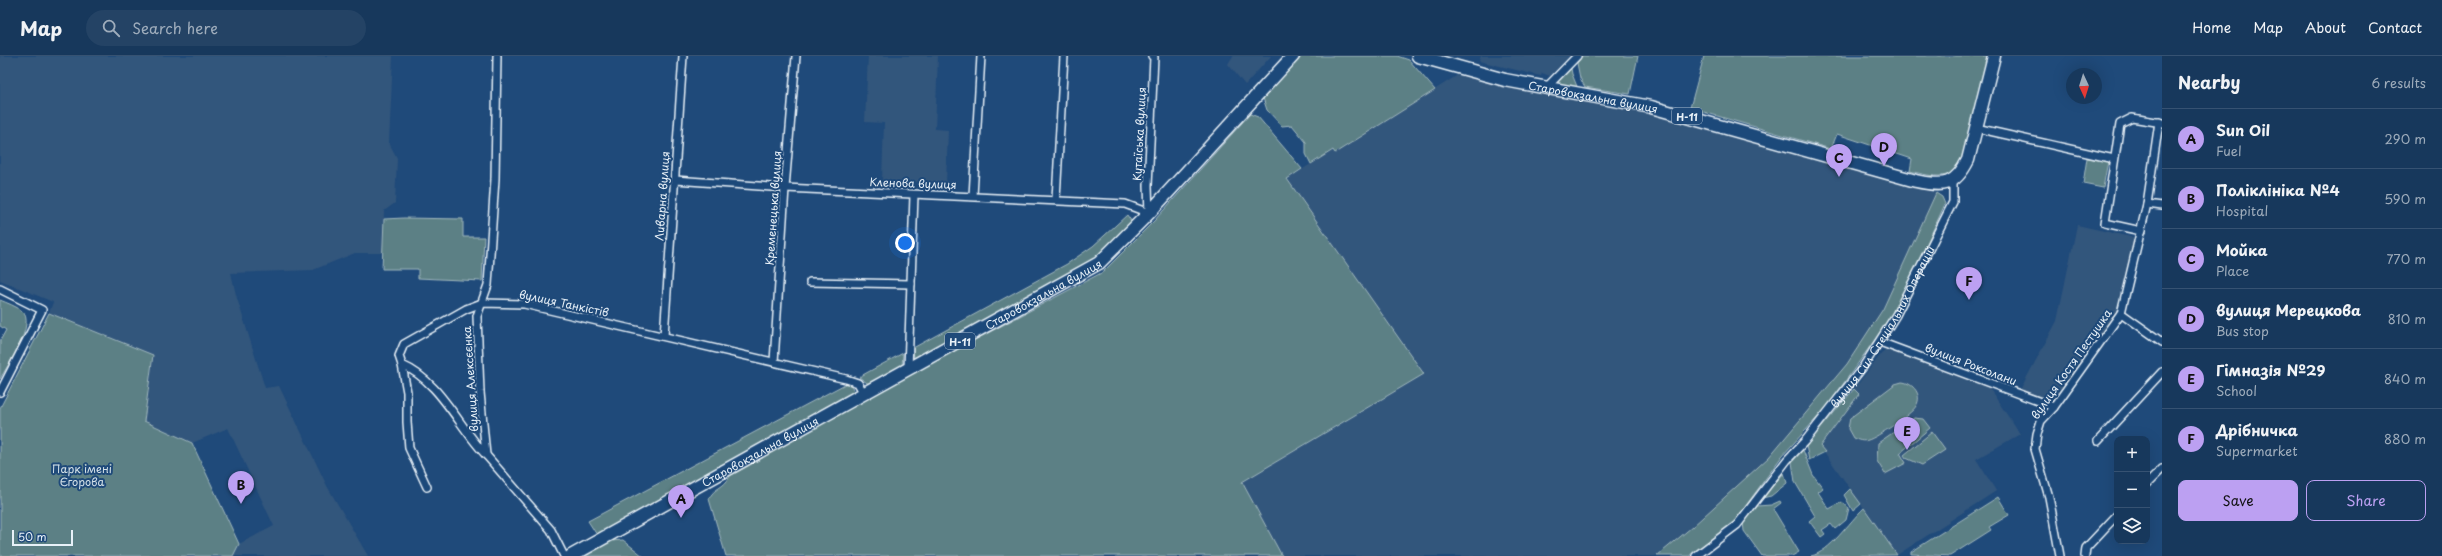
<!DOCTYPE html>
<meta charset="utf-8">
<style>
body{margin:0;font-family:"Playpen Sans",sans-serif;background:#244365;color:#f1f3f6}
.controls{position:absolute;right:12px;bottom:12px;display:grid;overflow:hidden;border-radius:8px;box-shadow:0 4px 16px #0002}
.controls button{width:36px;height:36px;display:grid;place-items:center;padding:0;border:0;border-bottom:1px solid #365272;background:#17385c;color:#f1f3f6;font:20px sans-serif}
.compass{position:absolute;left:2066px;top:12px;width:36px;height:36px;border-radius:50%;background:#17385c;box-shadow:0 4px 16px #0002;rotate:176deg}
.scale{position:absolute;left:12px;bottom:10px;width:61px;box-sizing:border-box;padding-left:4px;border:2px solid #e8f1f8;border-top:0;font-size:11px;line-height:14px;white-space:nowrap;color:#e8f1f8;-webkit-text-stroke:3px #1f4a7a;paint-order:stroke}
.you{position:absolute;left:905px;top:187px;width:14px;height:14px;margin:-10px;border:3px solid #fff;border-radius:50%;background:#1a73e8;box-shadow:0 0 0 6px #1a73e833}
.badge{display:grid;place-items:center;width:26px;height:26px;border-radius:50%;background:#bca0f2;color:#111;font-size:13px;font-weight:700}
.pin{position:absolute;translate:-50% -33px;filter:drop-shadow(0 1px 2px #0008)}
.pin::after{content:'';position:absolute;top:21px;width:14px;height:12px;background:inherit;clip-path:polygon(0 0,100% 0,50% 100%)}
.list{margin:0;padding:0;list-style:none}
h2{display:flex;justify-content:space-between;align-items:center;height:52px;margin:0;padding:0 16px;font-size:17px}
h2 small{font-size:13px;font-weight:400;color:#9eacbb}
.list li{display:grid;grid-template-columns:26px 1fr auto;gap:12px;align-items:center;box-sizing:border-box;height:60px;padding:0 16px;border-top:1px solid #365272}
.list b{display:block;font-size:15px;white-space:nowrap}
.list p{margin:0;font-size:13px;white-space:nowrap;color:#9eacbb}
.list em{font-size:13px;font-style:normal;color:#9eacbb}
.actions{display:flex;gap:8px;padding:12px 16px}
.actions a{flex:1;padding:9px 0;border:1px solid #bca0f2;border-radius:8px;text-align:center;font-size:14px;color:#bca0f2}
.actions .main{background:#bca0f2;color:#111}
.icon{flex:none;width:22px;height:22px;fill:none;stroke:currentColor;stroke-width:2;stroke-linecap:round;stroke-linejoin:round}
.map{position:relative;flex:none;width:2162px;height:500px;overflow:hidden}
header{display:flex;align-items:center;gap:24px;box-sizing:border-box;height:56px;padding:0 20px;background:#17385c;border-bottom:1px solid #365272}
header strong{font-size:19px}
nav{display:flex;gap:22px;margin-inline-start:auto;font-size:14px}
.search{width:280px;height:36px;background:#244365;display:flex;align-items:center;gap:10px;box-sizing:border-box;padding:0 14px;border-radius:22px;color:#9eacbb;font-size:15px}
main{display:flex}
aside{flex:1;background:#17385c}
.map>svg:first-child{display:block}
</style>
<header>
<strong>Map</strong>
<div class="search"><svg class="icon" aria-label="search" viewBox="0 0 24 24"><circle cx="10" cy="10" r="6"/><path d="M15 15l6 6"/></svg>Search here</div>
<nav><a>Home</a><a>Map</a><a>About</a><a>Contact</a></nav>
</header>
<main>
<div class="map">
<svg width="2162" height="500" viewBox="0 0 2162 500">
<rect width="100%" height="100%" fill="#1f4a7a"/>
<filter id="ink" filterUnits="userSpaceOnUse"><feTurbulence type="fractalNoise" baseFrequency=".025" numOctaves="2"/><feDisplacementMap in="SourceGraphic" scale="8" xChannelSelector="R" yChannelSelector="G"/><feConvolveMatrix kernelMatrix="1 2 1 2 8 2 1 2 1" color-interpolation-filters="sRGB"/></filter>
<g filter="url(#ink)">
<!-- built -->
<path fill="#33567c" d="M0,0H393L389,87L397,102L395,147L384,155L383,197H355L313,214L231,217L236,239L265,332L279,330L327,430L368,500H233L239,488L274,470L228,372L192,387L144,365L153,299L49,257L53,246L0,224Z
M868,0H938L935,73L948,74L946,127L882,125L884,67L865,66Z
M1233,0H1271L1245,29L1228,8Z
M1481,0H1569L1550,20L1542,17L1541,20L1479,5Z
M1461,17L1642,52L1936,137L1883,253L1847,308L1769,401L1692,471L1657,500H1282L1242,426L1424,318L1287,123L1333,94L1335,97Z
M2077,169L2135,182L2115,259L2057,342L2048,345L2020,334L2057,265Z
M1886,292L1987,329L2020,378L1976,403L1996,435L1897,499L1820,390L1859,338L1854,333Z"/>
<!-- green -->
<path fill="#5b8085" stroke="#a2b8be" d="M1302,0H1397L1409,4L1435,34L1335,97L1333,94L1311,108L1306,98V86L1292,69L1282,70L1267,54L1263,42Z
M1582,0H1638L1630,38L1585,31L1580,22L1577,7Z
M1704,0H1989L1961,107C1951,127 1927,119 1910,115L1912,103L1837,78L1831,93L1690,52Z
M1570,7L1572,18L1580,38L1546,32Z
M1250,58L1258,61L1302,113L1287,123L1424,318L1242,426L1282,500H726L709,443C714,431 724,433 730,420L937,304L1103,216L1154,165Z
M2087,102L2108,105L2103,132L2083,128Z
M1936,137L1942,141L1945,148L1918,207L1893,257L1876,282L1826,352L1782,400L1734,466L1689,500H1657L1692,471L1769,401L1847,308L1883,253Z
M1127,159L1132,166L1102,199L917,303L914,302L913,292L1067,208L1093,190Z
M404,162L463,163V181H484L482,225L418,222V213H382L384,163Z
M0,244C7,247 16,250 22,255C37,267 7,310 0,323V285L6,274L0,270Z
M49,257L153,299L144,365L192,387L239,488L233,500H0V352Z
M903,297L902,310L873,328L867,327L859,321Z
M1902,326C1913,327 1923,339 1916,350C1912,358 1876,382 1868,384C1863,386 1858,384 1853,382L1848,373L1850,362L1895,328Z
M847,327L851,329L855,337L597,479L588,465Z
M1854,333L1859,338L1820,390L1825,396L1809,404L1806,390Z
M1914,362L1923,363L1930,372L1900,397L1906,407L1885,418L1877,405L1878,387Z
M1932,376L1945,394L1922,409L1906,402L1904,399Z
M1803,394L1813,419L1823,432L1818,436L1829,453L1842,446L1849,452L1846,464L1835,473L1831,468L1822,474L1825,478L1821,481L1809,465L1815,460L1795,426L1792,406Z
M1784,417L1787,427L1771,440L1762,442Z
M1850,433L1861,448L1853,455L1844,439Z
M1998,441L2009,459L1989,471L1991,474L1950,500L1911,498V496Z
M1780,445L1781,447L1773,453L1799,496L1792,500H1762L1744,475L1743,466L1757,450L1771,449Z
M1864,452L1897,499L1811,500C1830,496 1849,466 1864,452Z
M623,484L643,500H585L611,485Z"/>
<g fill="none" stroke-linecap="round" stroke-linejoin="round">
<defs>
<g id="street">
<path d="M497,0L495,123L488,229L477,260L480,336L486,399L551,474L564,500"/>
<path d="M1546,32L1577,0"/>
<path d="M1976,72L2114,103"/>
<path d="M675,124L785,132L1125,148L1149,157L1148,130L1154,1L1152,0"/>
<path d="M973,140L981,0"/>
<path d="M1056,143L1064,0"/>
<path d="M2147,148L2162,150"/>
<path d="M2141,175L2105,167L2120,68L2132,62L2162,67"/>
<path d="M810,226L911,228"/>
<path d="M0,233L42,254L0,336"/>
<path d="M2121,257L2162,286"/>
<path d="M664,280L683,0"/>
<path d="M1880,286L2054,351"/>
<path d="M774,306L785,132L796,0"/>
<path d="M402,309L407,336V366L409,392L427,431"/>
<path d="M908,313L914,139"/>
<path d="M2098,385L2162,316"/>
<path d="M486,399C458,370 440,325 402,309L399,300L404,288L466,253L482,247L524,248L846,323L858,327L864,338"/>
<path d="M2147,428L2162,413"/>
<path id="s1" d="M1696,500L1737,469L1787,404L1805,385L1863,311L1896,259L1953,146V126"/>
<path d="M2060,500L2049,441L2035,393L2037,378L2041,365L2054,351L2121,257L2147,148L2159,66"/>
<path d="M2085,500L2086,492L2117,459"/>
</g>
<g id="primary">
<path id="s2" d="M1418,0L1505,24L1651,51L1916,125C1944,131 1955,130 1968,104L1994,0"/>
<path id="s3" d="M571,500L1099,207L1149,157L1293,0"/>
</g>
</defs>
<!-- street casing -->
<use href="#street" stroke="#e8f1f8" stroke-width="10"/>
<!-- primary casing -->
<use href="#primary" stroke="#e8f1f8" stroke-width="15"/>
<!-- street -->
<use href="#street" stroke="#1f4a7a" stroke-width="7"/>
<!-- primary -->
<use href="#primary" stroke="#1f4a7a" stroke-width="12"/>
</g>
</g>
<g text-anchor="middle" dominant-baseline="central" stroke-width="4" stroke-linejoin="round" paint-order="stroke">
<!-- shield labels -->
<g fill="#1f4a7a" stroke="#acbfd2" stroke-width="1">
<rect x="1672" y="52" width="30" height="16" rx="3"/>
<rect x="945" y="277" width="30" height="16" rx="3"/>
</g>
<g font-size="10" font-weight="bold" fill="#e8f1f8">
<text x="1687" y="60">Н-11</text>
<text x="960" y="285">Н-11</text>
</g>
<!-- street labels -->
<g font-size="11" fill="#e8f1f8" stroke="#1f4a7a">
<text stroke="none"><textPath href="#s2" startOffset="180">Старовокзальна вулиця</textPath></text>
<text transform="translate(1139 78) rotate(-87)">Кутаїська вулиця</text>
<text transform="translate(913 127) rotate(2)">Кленова вулиця</text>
<text transform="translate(662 140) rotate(-86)">Ливарна вулиця</text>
<text transform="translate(773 152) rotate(-86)">Кременецька вулиця</text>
<text stroke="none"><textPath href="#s3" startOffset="540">Старовокзальна вулиця</textPath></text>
<text transform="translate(564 247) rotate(12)">вулиця Танкістів</text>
<text stroke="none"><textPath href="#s1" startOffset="298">вулиця Сил Спеціальних Операцій</textPath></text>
<text transform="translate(1971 308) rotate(21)">вулиця Роксолани</text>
<text transform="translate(2071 308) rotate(-55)">вулиця Костя Пестушка</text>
<text transform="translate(470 323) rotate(-94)">вулиця Алексєєнка</text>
<text stroke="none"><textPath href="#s3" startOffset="216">Старовокзальна вулиця</textPath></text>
</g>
<!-- park labels -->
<g font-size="11" fill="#d3e0e7" stroke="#1f4a7a">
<text x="82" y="412">Парк імені<tspan x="82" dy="13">Єгорова</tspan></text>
</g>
</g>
</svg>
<div class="controls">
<button>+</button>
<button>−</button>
<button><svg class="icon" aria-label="layers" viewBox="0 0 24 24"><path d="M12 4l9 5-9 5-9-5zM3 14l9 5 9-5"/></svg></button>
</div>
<svg class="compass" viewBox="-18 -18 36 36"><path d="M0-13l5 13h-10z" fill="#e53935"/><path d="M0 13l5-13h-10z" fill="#9eacbb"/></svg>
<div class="scale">50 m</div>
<div class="you"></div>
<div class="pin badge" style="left:681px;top:462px">A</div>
<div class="pin badge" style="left:241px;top:448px">B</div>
<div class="pin badge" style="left:1839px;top:121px">C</div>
<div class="pin badge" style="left:1884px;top:110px">D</div>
<div class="pin badge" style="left:1907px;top:394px">E</div>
<div class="pin badge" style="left:1969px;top:244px">F</div>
</div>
<aside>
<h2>Nearby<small>6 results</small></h2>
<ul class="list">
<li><span class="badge">A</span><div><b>Sun Oil</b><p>Fuel</p></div><em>290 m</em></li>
<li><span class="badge">B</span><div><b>Поліклініка №4</b><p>Hospital</p></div><em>590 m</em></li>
<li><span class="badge">C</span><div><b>Мойка</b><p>Place</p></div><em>770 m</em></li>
<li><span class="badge">D</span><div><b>вулиця Мерецкова</b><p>Bus stop</p></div><em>810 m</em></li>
<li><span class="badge">E</span><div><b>Гімназія №29</b><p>School</p></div><em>840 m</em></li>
<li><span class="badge">F</span><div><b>Дрібничка</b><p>Supermarket</p></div><em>880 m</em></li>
</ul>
<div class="actions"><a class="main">Save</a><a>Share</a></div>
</aside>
</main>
